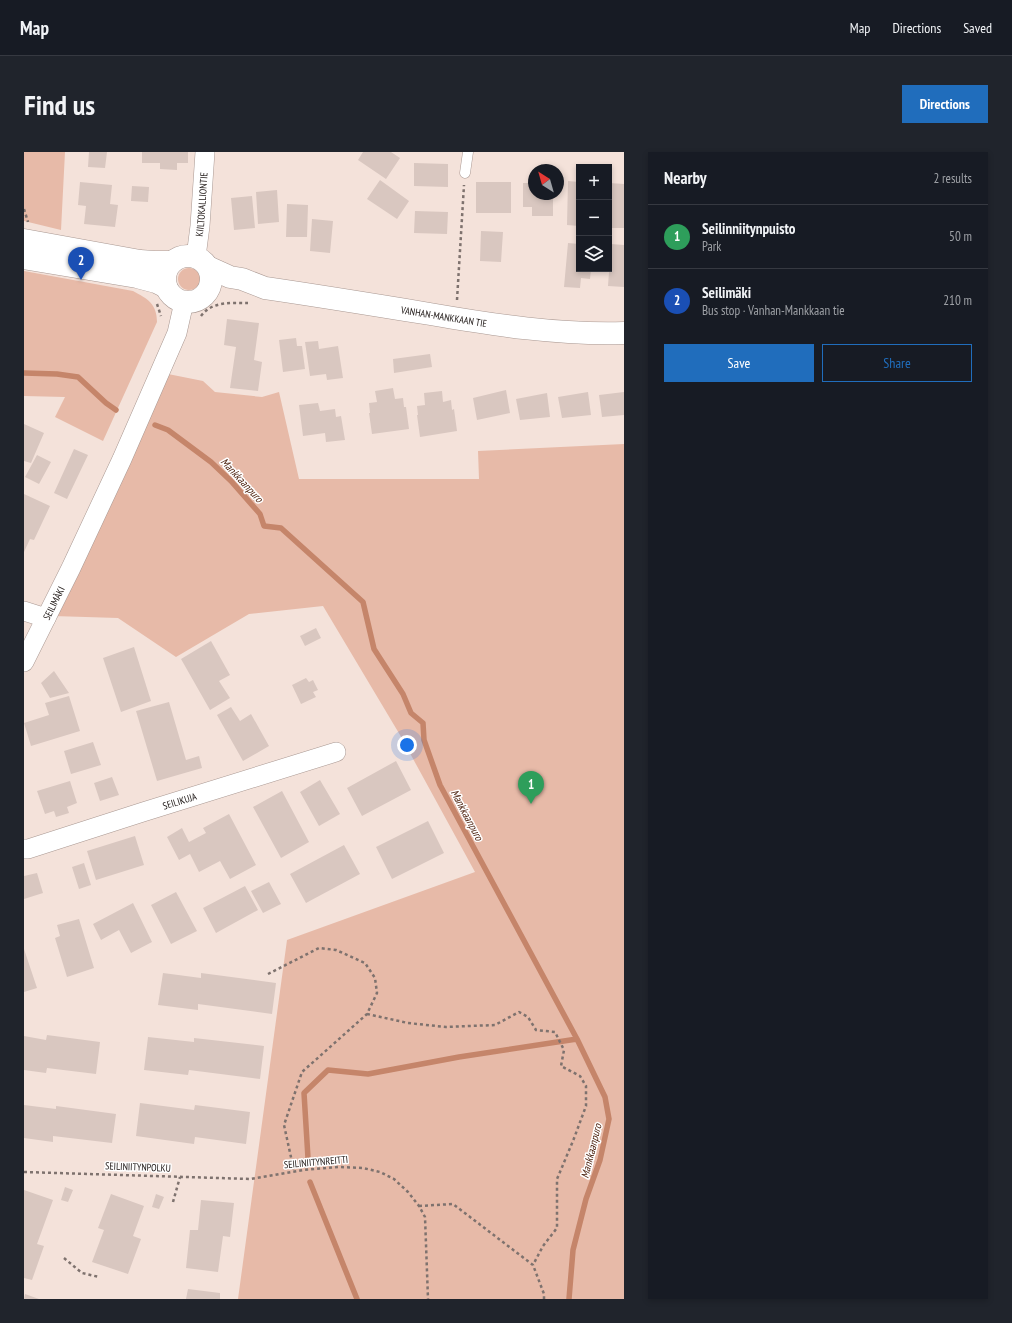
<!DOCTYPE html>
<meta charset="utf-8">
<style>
body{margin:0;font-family:"PT Sans Narrow",sans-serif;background:#20242c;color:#f1f3f6}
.controls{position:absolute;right:12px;top:12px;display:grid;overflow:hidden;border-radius:0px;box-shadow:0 2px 6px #0003}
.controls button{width:36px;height:36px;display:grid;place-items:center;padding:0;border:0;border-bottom:1px solid #363941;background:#171b24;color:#f1f3f6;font:20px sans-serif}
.compass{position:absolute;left:504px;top:12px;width:36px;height:36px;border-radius:50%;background:#171b24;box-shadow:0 2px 6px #0003;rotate:323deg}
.you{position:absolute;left:383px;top:593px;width:14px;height:14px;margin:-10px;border:3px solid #fff;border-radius:50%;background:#1a73e8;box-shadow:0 0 0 6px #1a73e833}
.badge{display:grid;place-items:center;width:26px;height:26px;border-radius:50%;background:#206dbc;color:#fff;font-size:13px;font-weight:700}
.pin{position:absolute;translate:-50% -33px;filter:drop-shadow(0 1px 2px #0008)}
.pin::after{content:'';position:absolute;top:21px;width:14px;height:12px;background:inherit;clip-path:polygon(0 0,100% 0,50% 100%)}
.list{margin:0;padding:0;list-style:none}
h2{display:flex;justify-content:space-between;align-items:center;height:52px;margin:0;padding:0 16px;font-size:17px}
h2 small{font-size:13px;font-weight:400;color:#9ea1a6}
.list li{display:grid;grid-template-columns:26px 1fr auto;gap:12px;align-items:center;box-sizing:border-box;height:64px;padding:0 16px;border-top:1px solid #363941}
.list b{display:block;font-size:15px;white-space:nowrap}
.list p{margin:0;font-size:13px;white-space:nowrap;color:#9ea1a6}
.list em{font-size:13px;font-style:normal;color:#9ea1a6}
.actions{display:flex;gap:8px;padding:12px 16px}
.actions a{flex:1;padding:9px 0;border:1px solid #206dbc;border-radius:0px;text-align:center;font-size:14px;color:#206dbc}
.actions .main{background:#206dbc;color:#fff}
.icon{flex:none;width:22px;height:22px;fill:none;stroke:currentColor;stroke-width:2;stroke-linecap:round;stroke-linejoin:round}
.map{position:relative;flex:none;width:600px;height:1147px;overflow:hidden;border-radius:0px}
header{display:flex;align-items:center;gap:24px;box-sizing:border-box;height:56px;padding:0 20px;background:#171b24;border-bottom:1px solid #363941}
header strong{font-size:19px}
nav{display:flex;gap:22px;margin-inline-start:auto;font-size:14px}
.intro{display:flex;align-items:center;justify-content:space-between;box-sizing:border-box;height:96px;padding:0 24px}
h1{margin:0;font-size:28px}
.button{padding:10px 18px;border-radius:0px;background:#206dbc;color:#fff;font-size:14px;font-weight:700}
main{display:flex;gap:24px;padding:0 24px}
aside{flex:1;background:#171b24;border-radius:0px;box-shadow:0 2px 6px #0003}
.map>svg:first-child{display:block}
</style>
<header>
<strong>Map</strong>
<nav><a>Map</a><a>Directions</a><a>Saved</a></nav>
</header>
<div class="intro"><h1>Find us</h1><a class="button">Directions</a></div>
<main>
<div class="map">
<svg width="600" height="1147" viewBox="0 0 600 1147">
<rect width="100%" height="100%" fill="#f4e2da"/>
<!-- green -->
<path fill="#e7baa8" d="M0,0H41L37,78L0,69Z
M154 127a11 11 0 1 1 22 0a11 11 0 1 1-22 0Z
M0,119L109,139C124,147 133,152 133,170L79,289L31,265L41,245L0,244Z
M144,222L179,229L191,240L238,245L255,240L275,327H455L454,299L600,292V1147H214L263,788L451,720L376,583L299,454L225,462L152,505L94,466L29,464Z"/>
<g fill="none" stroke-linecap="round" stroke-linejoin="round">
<!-- stream -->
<path stroke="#c5856a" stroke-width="5.5" d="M0,221L33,222L54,225L82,251L92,258
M131,273L144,278L187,310L207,329L236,362L240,374L257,376L339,450L350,497L379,542L387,561L399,571L400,588L416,633L553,887L581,945L585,967L576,1008L562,1047L549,1098L545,1147
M284,1006L280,941L304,918L344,922L435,905L553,887
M286,1030L333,1147"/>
</g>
<!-- building -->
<path fill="#d9c7c0" d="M65,0H83L81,16L64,15Z
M118,0H164V11H153V18L136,17V11H118Z
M339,0H367L376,6L362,27L334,8Z
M390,11L424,12V35L390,34Z
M356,28L385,49L373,67L343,47Z
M544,29L555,30V74L543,73Z
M56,30L88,33L86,52L94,53L91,75L60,72L62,54L54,53Z
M452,30H487V61H452Z
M499,31H510V42H529V64H508V55H499Z
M586,31L600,32V76H585Z
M108,34L125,35L124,50L107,49Z
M253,38L255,70L234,72L232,40Z
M228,44L231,76L210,78L207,46Z
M263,52L284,53L283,85H262Z
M391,59L424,60L423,82L390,81Z
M288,67L309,69L306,101L286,99Z
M457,79L479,80L477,110L456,109Z
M544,91L555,92V117H567L566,127L557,126L556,136L540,135Z
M587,92L600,93V135L584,134Z
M203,167L235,171L230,208L238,210L234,239L206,236L212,195L200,193Z
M272,186L273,194H278L281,217L259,220L255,188Z
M294,189L295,197L314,194L319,226L303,228L302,222L286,224L281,190Z
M406,202L408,215L370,221L369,207Z
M369,236L371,247L379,246L380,255H382L385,277L348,282L345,261H346L345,251L353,250L351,239Z
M482,238L486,261L453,268L449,246Z
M418,239L419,250L427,248L428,258L430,257L433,279L396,285L393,263H394L393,254L401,253L400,241Z
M564,240L567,263L538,266L534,245Z
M600,240V263L578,265L575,243Z
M523,241L526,265L496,268L492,247Z
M294,251L296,259L311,257L312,265L317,264L321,288L302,290L301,281L279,284L275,253Z
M0,272L20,281L7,311L0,309Z
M50,297L64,303L43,347L30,341Z
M13,303L27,310L15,332L1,325Z
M0,342L26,354L10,388L6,387L0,400Z
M292,476L297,486L281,494L276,484Z
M187,489L206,523L195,529L206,546L186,558L157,507Z
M110,495L127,549L97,560L79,506Z
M30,519L45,541L26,546L17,531Z
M282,526L285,530L289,528L294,538L289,540L292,545L277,552L268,533Z
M45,544L56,579L7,594L0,571L25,563L21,551Z
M145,550L162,608L175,604L178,616L133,629L112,559Z
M207,555L216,569L227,562L245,594L219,609L193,563Z
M69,590L77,613L47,622L40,599Z
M372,609L387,638L338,664L323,636Z
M88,625L95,643L76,649L70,631Z
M296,628L316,662L295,674L276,640Z
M46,629L53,651L43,655L45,661L32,665L30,659L21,662L13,639Z
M258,639L285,690L257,706L229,655Z
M205,662L232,713L206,727L196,709L175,720L166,702L155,708L143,685L158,676L165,690L182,681L179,676Z
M404,669L420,701L368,727L352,695Z
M111,684L120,713L72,728L63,699Z
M320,693L336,722L282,751L266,722Z
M60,711L67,733L55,737L48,715Z
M13,721L19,741L0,747V724Z
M245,730L257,752L239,761L227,739Z
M221,734L234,758L192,781L179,756Z
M152,740L173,779L147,792L127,753Z
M109,751L128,790L107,801L95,778L77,788L69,772Z
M55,767L70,816L43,825L31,786L36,784L33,773Z
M0,797L13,836L0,840Z
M139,821L177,826V821L252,831L248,862L174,852V858L134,853Z
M23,883L76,890L72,922L23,916L22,921L0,918V884L22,888Z
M124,885L170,890V886L240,894L236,927L165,918L164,923L120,918Z
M116,951L170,958L171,953L226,960L222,992L171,985L170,992L112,984Z
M0,953L32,957V954L92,962L88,991L29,984V990L0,986Z
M41,1035L49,1038L44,1050L37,1048Z
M0,1038L29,1048L13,1092L20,1094L8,1128L0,1126Z
M87,1042L120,1054L109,1084L117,1087L104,1122L68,1110L80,1078L74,1076Z
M132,1042L140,1045L135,1057L128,1055Z
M177,1048L210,1051L206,1085L199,1084L194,1120L162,1116L166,1078H174Z
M164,1137L196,1141V1147H162Z
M1,1142L15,1147H0Z"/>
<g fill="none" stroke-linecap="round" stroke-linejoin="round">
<defs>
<path id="service" d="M441,21L444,0"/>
<g id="minor">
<path id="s1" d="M172,105L176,74L181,0"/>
<path d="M0,459L22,466"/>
<path id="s2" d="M0,510L47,416L98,307L153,181L160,150"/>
<path id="s3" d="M0,697H4L119,660L312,600"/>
</g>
<g id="secondary">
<path d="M0,88L116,109L130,110H147"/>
<circle cx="164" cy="127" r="23"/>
<path d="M0,106L113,125L132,130L142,135"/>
<path id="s4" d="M186,116L206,125L218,127L241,136C296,144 351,153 406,162C470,173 535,183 600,181"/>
</g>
</defs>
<!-- service casing -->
<use href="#service" stroke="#a99892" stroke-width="11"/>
<!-- minor casing -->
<use href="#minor" stroke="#a99892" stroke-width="20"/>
<!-- secondary casing -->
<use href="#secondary" stroke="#a99892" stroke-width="23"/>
<!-- path -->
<path stroke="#7e726e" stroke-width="2.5" stroke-dasharray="3 3" stroke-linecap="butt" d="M0,57L4,70
M433,148L440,33
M133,152L137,164
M177,164C188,149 207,151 224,151
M244,822L295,796L312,798L341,811L351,826L353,841L343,862L278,920L260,973L270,1019
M343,862L384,871L422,875L471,873L495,860L504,865L512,878L531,880L540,898L537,914L556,924L562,934V954L549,989L533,1027V1076L519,1094L509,1113
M0,1020L227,1027L279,1018L315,1015L339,1016L356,1020L370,1027L384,1040L395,1054L401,1065L404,1147
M149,1050L156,1025
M395,1054L429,1052L509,1113L520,1142V1147
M40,1106L58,1121L75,1125"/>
<!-- service -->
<use href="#service" stroke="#fff" stroke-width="10"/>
<!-- minor -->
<use href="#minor" stroke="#fff" stroke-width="19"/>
<!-- secondary -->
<use href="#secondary" stroke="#fff" stroke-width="22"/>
</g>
<g text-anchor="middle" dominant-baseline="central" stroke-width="3" stroke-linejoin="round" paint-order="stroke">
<!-- street labels -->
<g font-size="10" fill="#1d1614" stroke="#fff">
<text stroke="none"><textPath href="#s1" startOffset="53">KIILTOKALLIONTIE</textPath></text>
<text stroke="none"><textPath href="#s4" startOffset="240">VANHAN-MANKKAAN TIE</textPath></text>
<text stroke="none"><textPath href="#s2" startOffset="66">SEILIMÄKI</textPath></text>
<text stroke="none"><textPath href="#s3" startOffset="163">SEILIKUJA</textPath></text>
<text transform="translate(292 1010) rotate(-5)">SEILINIITYNREITTI</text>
<text transform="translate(114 1015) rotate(2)">SEILINIITYNPOLKU</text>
</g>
<!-- water labels -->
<g font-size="11" font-style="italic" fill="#4c210e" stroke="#fff">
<text transform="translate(218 328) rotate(47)">Mankkaanpuro</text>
<text transform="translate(443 663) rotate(62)">Mankkaanpuro</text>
<text transform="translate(567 999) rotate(-76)">Mankkaanpuro</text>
</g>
</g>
</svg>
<div class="controls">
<button>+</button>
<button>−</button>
<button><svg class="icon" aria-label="layers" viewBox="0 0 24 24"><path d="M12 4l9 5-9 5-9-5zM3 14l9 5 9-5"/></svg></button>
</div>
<svg class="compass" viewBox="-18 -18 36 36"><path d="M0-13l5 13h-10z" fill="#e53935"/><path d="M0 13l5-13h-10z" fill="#9ea1a6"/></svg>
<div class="you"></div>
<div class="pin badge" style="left:507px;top:652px;background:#2e9e5b">1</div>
<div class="pin badge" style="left:57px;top:128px;background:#1a4fb4">2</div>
</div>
<aside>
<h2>Nearby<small>2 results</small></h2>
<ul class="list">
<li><span class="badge" style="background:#2e9e5b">1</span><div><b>Seilinniitynpuisto</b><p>Park</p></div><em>50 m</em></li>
<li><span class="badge" style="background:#1a4fb4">2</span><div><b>Seilimäki</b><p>Bus stop · Vanhan-Mankkaan tie</p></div><em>210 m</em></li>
</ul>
<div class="actions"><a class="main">Save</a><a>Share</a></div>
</aside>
</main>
